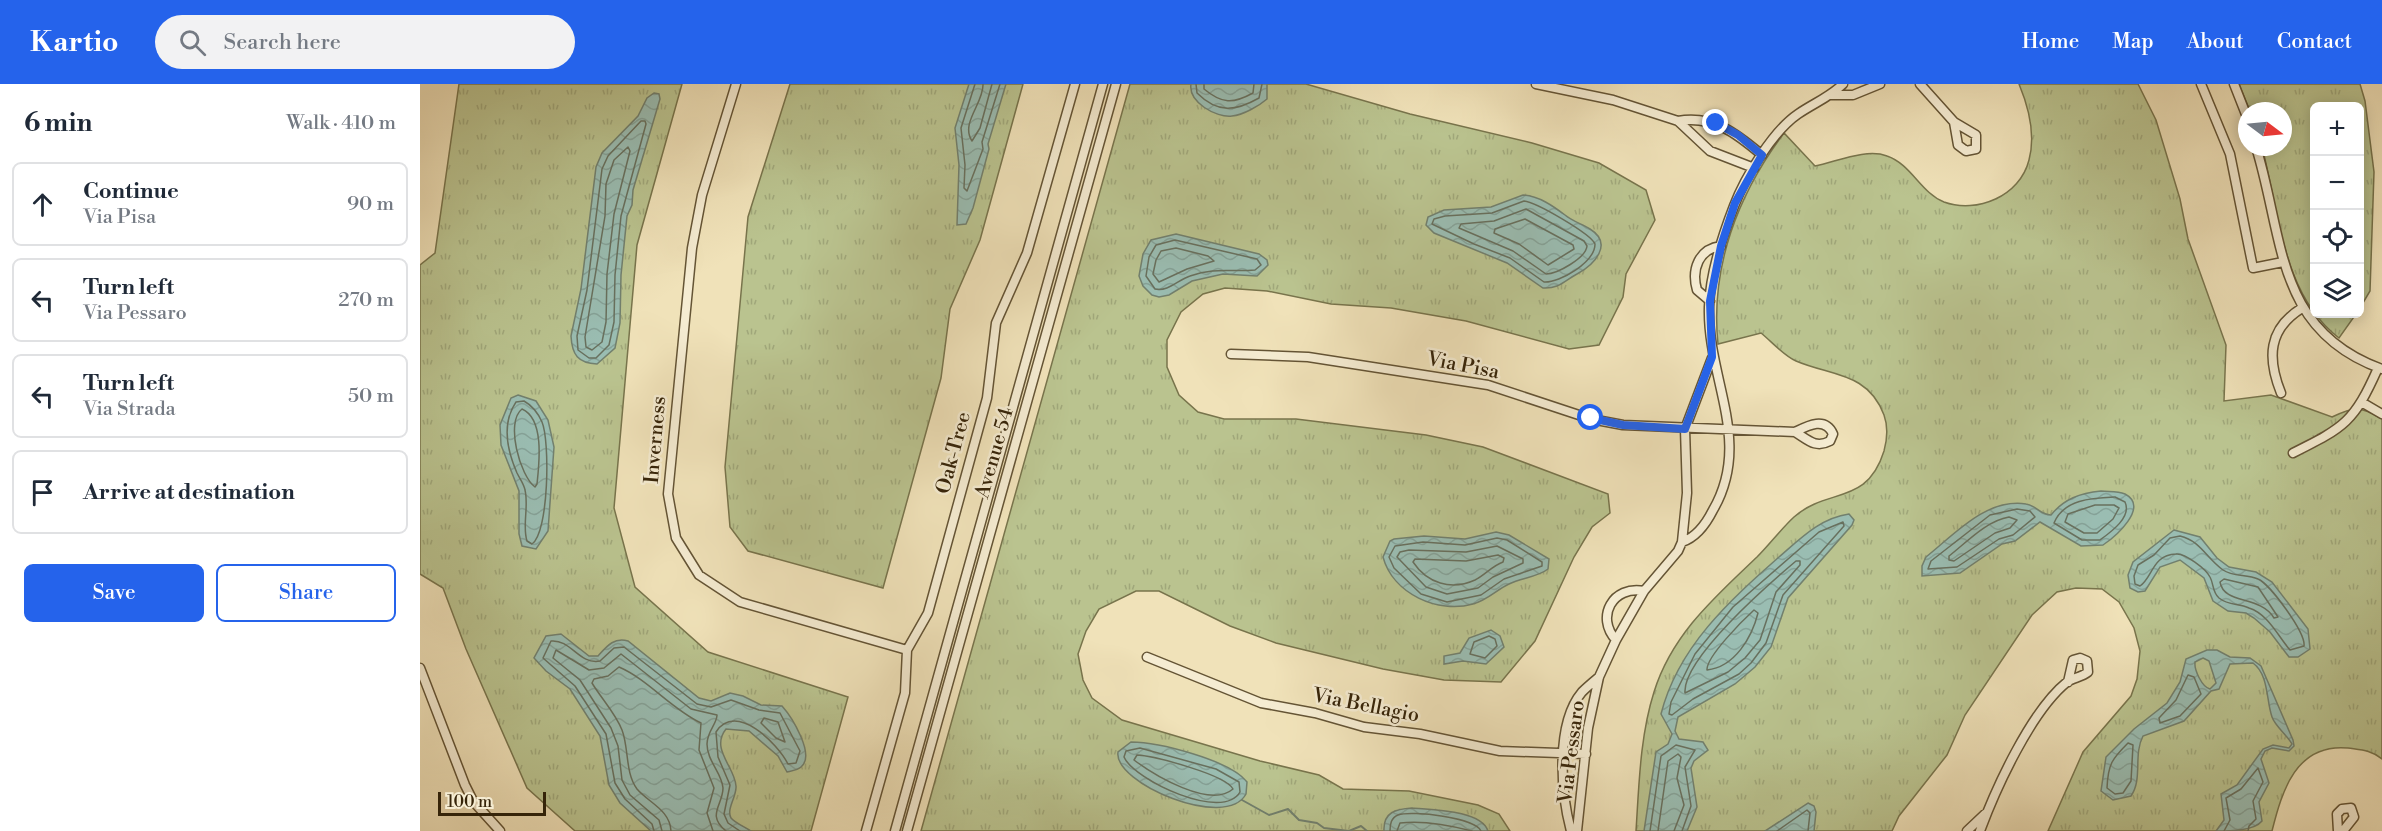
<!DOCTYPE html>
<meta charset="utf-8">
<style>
body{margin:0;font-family:"Libre Bodoni",serif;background:#f2f2f3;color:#1f2937}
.controls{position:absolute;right:18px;top:18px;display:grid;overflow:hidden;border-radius:9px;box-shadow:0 3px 15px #0003}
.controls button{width:54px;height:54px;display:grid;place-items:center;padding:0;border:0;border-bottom:2px solid #e0e1e3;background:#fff;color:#1f2937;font:30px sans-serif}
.compass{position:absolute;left:1818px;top:18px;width:54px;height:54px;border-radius:50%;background:#fff;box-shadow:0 3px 15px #0003;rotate:106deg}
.scale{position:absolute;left:18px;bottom:15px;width:108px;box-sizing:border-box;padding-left:6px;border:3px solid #362409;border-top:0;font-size:16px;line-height:21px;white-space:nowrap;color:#362409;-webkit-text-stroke:4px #f5ecd2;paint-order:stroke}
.stop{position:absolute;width:18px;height:18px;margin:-14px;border:4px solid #2563eb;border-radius:50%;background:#fff}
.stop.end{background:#2563eb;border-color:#fff;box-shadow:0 2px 6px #0008}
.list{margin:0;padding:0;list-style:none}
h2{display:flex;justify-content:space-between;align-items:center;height:78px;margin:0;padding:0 24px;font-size:26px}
h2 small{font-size:20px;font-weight:400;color:#747a83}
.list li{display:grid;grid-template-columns:39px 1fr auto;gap:18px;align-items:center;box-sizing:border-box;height:84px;margin:0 12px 12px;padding:0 12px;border:2px solid #e0e1e3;border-radius:9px}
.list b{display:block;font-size:22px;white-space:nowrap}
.list p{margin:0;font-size:20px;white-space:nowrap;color:#747a83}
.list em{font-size:20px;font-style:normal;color:#747a83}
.actions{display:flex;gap:12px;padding:18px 24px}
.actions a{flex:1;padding:14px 0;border:2px solid #2563eb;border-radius:9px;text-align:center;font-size:21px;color:#2563eb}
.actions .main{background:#2563eb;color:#fff}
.icon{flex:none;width:33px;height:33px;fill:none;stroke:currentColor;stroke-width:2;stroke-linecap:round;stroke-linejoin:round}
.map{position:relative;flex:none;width:1962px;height:747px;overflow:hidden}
header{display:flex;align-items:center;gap:36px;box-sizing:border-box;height:84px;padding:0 30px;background:#2563eb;color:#fff}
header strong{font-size:28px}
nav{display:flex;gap:33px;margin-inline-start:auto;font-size:21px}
.search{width:420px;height:54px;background:#f2f2f3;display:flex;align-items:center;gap:15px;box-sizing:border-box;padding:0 21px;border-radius:33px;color:#747a83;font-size:22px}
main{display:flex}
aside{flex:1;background:#fff}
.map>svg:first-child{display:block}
</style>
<header>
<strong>Kartio</strong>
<div class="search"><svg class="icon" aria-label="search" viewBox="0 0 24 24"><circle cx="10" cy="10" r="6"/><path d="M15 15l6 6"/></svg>Search here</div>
<nav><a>Home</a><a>Map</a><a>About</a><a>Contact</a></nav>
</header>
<main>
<aside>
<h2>6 min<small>Walk · 410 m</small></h2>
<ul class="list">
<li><svg class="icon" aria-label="ahead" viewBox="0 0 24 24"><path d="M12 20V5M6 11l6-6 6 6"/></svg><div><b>Continue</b><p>Via Pisa</p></div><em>90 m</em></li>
<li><svg class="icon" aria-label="left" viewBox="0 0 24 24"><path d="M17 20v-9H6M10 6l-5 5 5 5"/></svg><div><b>Turn left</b><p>Via Pessaro</p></div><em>270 m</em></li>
<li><svg class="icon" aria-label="left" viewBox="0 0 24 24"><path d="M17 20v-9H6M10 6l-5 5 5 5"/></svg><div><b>Turn left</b><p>Via Strada</p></div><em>50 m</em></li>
<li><svg class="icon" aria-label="arrive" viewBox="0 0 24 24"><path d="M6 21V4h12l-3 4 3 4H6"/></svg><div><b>Arrive at destination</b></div></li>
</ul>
<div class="actions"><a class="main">Save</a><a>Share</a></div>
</aside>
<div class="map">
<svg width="1962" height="747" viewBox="0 0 1962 747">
<defs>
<pattern id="grass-tufts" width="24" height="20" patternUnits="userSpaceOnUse" patternTransform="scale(1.5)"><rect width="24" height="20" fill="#bac38f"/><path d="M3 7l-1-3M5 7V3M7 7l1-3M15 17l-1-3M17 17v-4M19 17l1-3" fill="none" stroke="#a0a77a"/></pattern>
<pattern id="water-waves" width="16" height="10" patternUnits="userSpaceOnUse" patternTransform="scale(1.5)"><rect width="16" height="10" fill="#9abdb2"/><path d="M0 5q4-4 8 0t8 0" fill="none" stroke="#85a298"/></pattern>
</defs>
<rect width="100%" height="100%" fill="#f0e2b9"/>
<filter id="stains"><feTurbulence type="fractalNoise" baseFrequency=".00333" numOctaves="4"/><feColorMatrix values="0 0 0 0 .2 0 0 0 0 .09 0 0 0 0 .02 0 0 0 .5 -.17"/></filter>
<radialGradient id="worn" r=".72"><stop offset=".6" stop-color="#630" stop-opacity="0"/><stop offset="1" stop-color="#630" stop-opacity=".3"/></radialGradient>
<!-- grass -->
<path fill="url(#grass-tufts)" stroke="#78744c" stroke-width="1.5" d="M39,0H262L217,161L194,424L215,503L288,568L428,613L391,747H155L107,704L46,565L23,504L0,490V181L15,169Z
M370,0H603L560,156L530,225L521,294L463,504L328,467L310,443L305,383L328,133Z
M710,0H886L990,30L1112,59L1179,79L1226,106L1235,136L1206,190L1203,213L1179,261L1149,265L1046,237L971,224L911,220L847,207L805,204L783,210L761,228L747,256V283L759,311L778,328L804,335H876L1006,351L1063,363L1188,410L1190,429L1172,443L1154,473L1115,557L1081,598L1024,596L963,585L856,559L810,542L739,507H716L679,525L666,547L658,570L663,596L672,614L702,636L840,677L899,691L923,705L989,707L1058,721L1079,730L1090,747H501Z
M1599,0H1718L1736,36L1760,115L1768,155L1806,261L1804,317L1851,311L1912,333C1935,322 1940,322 1962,335V675C1951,666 1941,666 1928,664C1876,659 1862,707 1852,747H1628L1663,668L1711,612L1717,595L1720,567L1714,544L1699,518L1682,505L1656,504L1637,508L1612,531L1545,631L1527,671L1479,732L1472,747H1216C1219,701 1220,652 1234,608C1252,550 1295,513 1337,473C1350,460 1361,445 1374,433C1408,403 1447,422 1464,367C1467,356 1468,342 1464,331C1448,288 1411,292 1376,277C1364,272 1351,257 1341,249L1298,260C1290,183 1318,110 1364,49L1395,82C1416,78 1446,64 1467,72C1491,80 1501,109 1524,118C1557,130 1600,112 1609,76C1616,50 1609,24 1599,0Z
M1819,0H1940L1945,17L1954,88L1950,207L1940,224V22H1894V230H1936L1919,254C1862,211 1859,127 1842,63H1863V27H1830Z"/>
<!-- water -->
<path fill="url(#water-waves)" stroke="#72806e" stroke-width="1.5" fill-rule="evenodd" d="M549,0H586L568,60L569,65L553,124L546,140L537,141L539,81L535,44Z
M771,0H847V15C839,22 823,31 812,32C796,34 768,18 771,0Z
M234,9L239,10L240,15L213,106L212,121L207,132L201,191L200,239L195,264L177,280C158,279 152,271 151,252L161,205L176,83L182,69L218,32L227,14Z
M1103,111C1119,112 1133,122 1145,131C1152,137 1162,140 1170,145C1194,160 1174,181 1157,190C1144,197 1139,205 1123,204L1087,179L1014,149L1006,141L1008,133L1024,126L1071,123Z
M756,150L839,170L847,176L848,181L837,192L803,190L772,197L749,211L739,213L732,211L723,202L719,192L723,170L731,156Z
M98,311L116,317L128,336L134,363L128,447L116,465L102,462L99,450V407L81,361L80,341L91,314Z
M1681,407C1689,408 1697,407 1705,410C1730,423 1695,453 1683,461L1661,462L1620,438L1595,457L1582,460L1540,489L1502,492V482L1506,473C1535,450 1566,414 1606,420C1616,421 1620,431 1631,431C1644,415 1660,409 1681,407Z
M1429,430L1434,436L1432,441L1368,514L1351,563L1335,583L1315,600L1258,633L1255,647L1259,655L1283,658L1288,666L1274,677L1271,684L1277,723L1267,747H1224L1236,668L1248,660L1252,650L1241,630C1258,563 1309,517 1359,473C1380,455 1400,434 1429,430Z
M1754,446L1780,453L1797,474L1809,483L1836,488L1852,498L1888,545L1890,565L1878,573H1869L1850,548L1834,534L1826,529L1808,527L1793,517L1784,494L1760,476L1740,483L1725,507L1718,508L1710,504L1708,491L1713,478Z
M1076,448L1089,451L1129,475L1128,485C1118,493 1101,494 1089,500C1076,506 1068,516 1053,520C1018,530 973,510 963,473L970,457L974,455L1004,452L1045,455Z
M1071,546L1080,552L1084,563L1066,580L1043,577L1024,580V572L1040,569L1049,554Z
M141,550L169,572H178C187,562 194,553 208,557L279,614L291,617L310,609L323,612L341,621L362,622C371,632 396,671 381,683C378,686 371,687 367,688L358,672L329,647L306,645C290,665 315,683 316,702C317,712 306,725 311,734C315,739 325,743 331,747H231L200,719L189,701L180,652L150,605L126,587L114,574L126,552Z
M1787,566H1797L1810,573L1830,574L1841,582L1873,656L1874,662L1869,667L1852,664L1845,667L1841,675L1849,699L1839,718L1842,737C1834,747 1810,747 1796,747L1804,736L1801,710L1817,701L1843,665L1853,661L1869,664L1872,660C1867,651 1855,642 1852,633C1846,616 1849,591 1833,579L1810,580L1799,605L1791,607L1764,637L1723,652C1713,671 1723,695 1711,712L1693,716L1681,707L1686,673L1714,645L1747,619L1760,598L1766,575ZM1783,574L1789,577L1796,599L1790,605C1782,603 1774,586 1775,578Z
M711,658C738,658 810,676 827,698L826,710C806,747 693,699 698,668Z
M1388,719L1394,722L1396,728L1394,747H1345Z
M992,724C1012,726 1061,726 1068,747H964C963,728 976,725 992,724Z"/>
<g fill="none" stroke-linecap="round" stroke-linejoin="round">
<!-- shore -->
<path stroke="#68705e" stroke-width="1.5" d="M555,0L541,44L545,81L544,104L547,107L563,65L562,58L580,0
M563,0C564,19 540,39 552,57L560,44L572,0
M776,0L777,9C798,30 816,27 839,14L842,0
M784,0V5C802,20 813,20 833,9L834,0
M221,37H225L226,40L201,132L195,191L194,238L189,261L176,274H169L158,266L157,252L167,206L182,85L188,72Z
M208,63L210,67L194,130L187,190L186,238L182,258L172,266L166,263L165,253L185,132L186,100L194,76Z
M1104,117C1116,118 1171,150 1175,160C1175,178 1140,199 1124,198L1090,174L1054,160L1012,140L1014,135L1025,132L1072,129Z
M1106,125L1164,157L1167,162C1166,174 1137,190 1126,190L1093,167L1039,144L1041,140L1074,137Z
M1105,135L1153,161L1154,165L1128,181L1099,160L1074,149L1075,145Z
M755,156L837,175L841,181L835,186C810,188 795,183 770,192C758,196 748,208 735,205L726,192L729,173L736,161Z
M756,164L788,172L794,177L767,185L739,198L733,190L736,176L741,167Z
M104,317C113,322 118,329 122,338C130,357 129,448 112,460L107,457C102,442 109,423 105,406C104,400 100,395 97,389C87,366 81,340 96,318Z
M102,325C125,335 119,381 117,400L115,403C100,392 85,338 102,325Z
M1695,413L1705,418C1712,433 1691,448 1680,456H1662L1634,439C1644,415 1672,414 1695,413Z
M1675,421H1694L1699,424L1693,435L1677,449H1664L1645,438L1648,430Z
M1597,425L1610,427L1615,433L1593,451L1579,455L1537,483L1508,485L1511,477L1570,431Z
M1589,433L1597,436L1590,444L1575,449L1534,477L1529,476V472C1547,458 1566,437 1589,433Z
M1423,438L1424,442L1363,511L1346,559L1331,579L1319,590L1273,615L1252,631L1249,630L1251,618L1275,570L1313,523L1399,448Z
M1760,452C1781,457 1786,474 1803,486C1813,493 1827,490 1838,495C1850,500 1886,549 1884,562L1870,566C1858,552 1848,530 1829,524C1818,519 1809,522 1799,514C1792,508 1794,500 1790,493C1786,485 1765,469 1756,470C1732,471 1733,493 1720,502L1715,500L1714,492L1718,481L1734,471L1750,454Z
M1077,454L1087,456L1122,478V482L1084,495L1061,511L1027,518L1001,510L974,484L969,473L975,462L1003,458L1045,461Z
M1077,462L1103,475V479L1073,493L1058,504L1027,510L1006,503L977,473L980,468L989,466L1046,468Z
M1078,471L1084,474L1083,478C1072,482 1065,491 1055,496C1031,507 1007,499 993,478L995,475L1046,477Z
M1376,477H1380V481L1356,508L1340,556L1325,574L1308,588L1265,609C1262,575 1350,499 1376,477Z
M1804,495L1838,503L1858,533L1854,534C1840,511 1804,521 1800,498Z
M1334,526L1338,529C1332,553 1315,583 1287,586C1286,573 1323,536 1334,526Z
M1069,552L1075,555L1077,562L1065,574L1050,570L1054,558Z
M1768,591L1774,593L1781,610L1760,632L1740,639L1739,634L1756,616Z
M344,634L358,638L365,658L356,654L341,639Z
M1708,659L1713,661L1711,697L1703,709L1695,710L1687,704C1688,680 1692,675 1708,659Z
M720,664L796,685L819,698L820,708C803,738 714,696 704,673L706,667Z
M717,671C735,672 806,691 813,705C790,725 734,691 714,676Z
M234,747L232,740L205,715L195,699L186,650L155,602L123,574L131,557C151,555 159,581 180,577L194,564L204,563L277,620L291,623L311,616L339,626L360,629L380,667L376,679L368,680C358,660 316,617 296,648L298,673L310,701L304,730L308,739L320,747
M242,747L239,736L210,711L202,696L198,662L191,644L160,596L133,574L136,566L169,586L184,584L201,570L271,625L297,631C297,640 287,647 287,660C287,677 302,689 303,704C303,721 286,731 306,747
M251,747C250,726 229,719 217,705C205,689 209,664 202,646C196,630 181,614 172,599L174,595L188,592L199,583C229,596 251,625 281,639L279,666L294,704L287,729L293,747
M970,747C970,740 971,734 978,731C992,726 1056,734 1061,747
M977,747L980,739C1004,736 1029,741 1052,747
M1230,747L1241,672L1256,661L1275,666L1265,683L1271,722L1262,747
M1238,747L1248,677L1258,670L1261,673L1257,694L1264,721L1254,747
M1357,747L1387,726L1390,729L1388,747
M1804,747L1810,736L1806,714L1821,705L1838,684L1843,698L1833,717L1836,735L1829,742L1828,747"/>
<!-- stream -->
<path stroke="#72806e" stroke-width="2" d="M822,716L849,731L868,725L879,736L897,739L904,744L929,747L941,742L947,747"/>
<defs>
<path id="minor" d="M316,0L282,111L272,164L248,410L256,454L279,491L320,518L487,566
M1116,0L1193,16L1258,37L1290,67L1334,84
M1500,0L1534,38L1556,51V65L1546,67L1538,61L1534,38
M1781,0L1810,70L1833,184L1863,178
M1814,0L1827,33
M1412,11H1433L1460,0
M1258,37C1293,31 1316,49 1342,71
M1836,63C1864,153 1855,247 1962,285
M1290,217L1277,206C1271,185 1279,165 1301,162
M811,270L888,273L1068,301L1171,335L1203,341L1375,348C1387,342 1405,332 1413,350L1410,357C1395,365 1387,355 1375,348
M1861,309C1847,274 1848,245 1882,224
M1943,319L1962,330
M1873,369C1925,343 1934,338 1958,284
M1262,458C1277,453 1286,440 1293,426C1333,357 1287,295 1289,223C1290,189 1302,153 1314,122C1325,93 1353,47 1378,30C1394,19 1410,13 1423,0
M1196,556C1175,533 1193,501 1224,507
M727,573L841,619L895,629L944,643L1000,650L1080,667L1166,670
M0,584L45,701L53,717L80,747
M446,747L485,609L487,566L508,529L567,314L576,239L607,169L655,0
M475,747L683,0
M487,747L696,0
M1151,747C1141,710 1135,640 1162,608C1167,603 1173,598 1179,593
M1157,747L1168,644L1179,593L1196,556L1224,507L1258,467L1262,458L1267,409L1265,345L1292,274
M1547,747L1565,730
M1560,747C1576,704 1611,627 1647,598C1653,594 1662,593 1668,588L1667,577L1660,574L1653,576L1648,598
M1918,747L1917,730L1922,725L1931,724L1934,733L1923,747"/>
</defs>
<!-- minor casing -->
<use href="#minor" stroke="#645435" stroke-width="11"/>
<!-- minor -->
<use href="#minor" stroke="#f5ecd2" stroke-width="8"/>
</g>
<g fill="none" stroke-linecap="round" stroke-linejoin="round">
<!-- route -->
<path stroke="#2563eb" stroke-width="8" d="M1171,334L1203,341L1265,345L1292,273L1290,217L1301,162L1315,119L1342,71L1318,51L1296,39"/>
</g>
<g text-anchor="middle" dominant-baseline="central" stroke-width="5" stroke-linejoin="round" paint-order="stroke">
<!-- street labels -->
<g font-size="20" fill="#362409" stroke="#f5ecd2">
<text transform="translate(1043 282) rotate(11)">Via Pisa</text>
<text transform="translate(236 356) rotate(-85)">Inverness</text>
<text transform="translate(534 369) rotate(-75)">Oak-Tree</text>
<text transform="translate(575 369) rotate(-74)">Avenue 54</text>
<text transform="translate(946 622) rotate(11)">Via Bellagio</text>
<text transform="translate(1152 668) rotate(-83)">Via Pessaro</text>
</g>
</g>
<rect width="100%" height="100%" filter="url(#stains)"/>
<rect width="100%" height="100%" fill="url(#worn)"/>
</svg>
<div class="controls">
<button>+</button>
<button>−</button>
<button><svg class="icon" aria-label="locate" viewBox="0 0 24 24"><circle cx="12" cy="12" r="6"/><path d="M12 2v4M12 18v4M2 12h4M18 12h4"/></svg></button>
<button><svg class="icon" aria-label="layers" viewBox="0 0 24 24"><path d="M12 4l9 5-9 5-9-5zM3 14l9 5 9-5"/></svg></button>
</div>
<svg class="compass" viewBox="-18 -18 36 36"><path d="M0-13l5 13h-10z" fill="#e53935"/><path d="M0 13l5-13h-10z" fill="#747a83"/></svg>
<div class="scale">100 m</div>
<div class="stop" style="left:1171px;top:334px"></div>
<div class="stop end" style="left:1296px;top:39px"></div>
</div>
</main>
